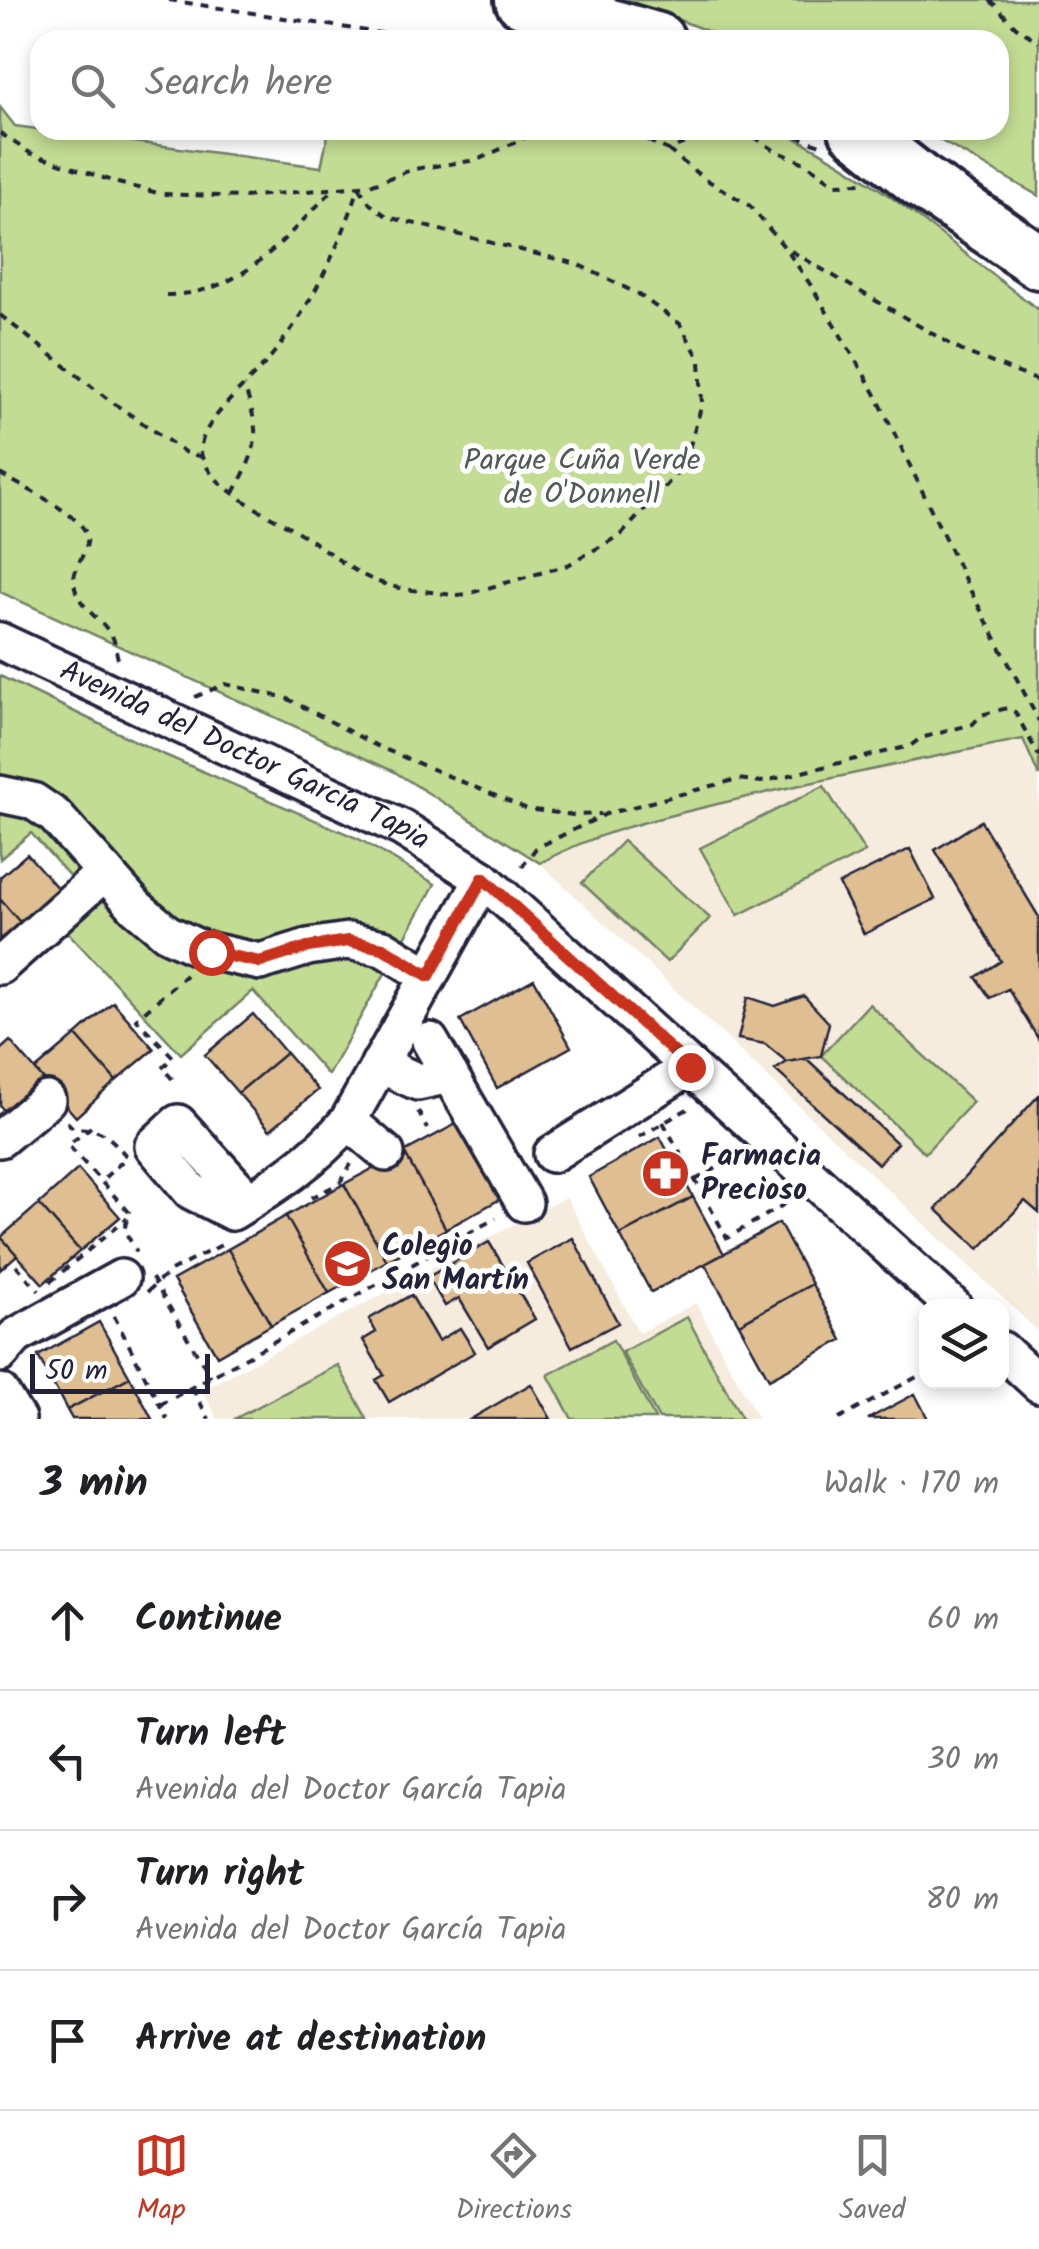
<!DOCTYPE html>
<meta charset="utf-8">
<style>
body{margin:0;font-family:Kalam,sans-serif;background:#f6f6f6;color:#202124}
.controls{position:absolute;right:30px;bottom:30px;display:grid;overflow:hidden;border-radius:20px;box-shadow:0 5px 15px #0003}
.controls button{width:90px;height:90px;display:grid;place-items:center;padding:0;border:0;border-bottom:2px solid #e0e0e0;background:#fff;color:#202124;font:50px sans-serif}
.scale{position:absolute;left:30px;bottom:25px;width:180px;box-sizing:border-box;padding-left:10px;border:5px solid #22223b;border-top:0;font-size:28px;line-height:35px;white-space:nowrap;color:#22223b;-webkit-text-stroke:8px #fff;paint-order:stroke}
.stop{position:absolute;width:30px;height:30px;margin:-22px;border:8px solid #c8321e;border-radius:50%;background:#fff}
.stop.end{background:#c8321e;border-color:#fff;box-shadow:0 2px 10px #0008}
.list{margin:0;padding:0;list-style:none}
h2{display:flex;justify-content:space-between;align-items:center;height:130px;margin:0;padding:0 40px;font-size:42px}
h2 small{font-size:32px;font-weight:400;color:#757577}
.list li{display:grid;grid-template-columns:65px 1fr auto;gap:30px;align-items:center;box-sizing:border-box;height:140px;padding:0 40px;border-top:2px solid #e0e0e0}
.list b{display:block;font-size:38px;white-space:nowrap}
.list p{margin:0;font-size:32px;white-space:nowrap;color:#757577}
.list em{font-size:32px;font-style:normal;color:#757577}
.icon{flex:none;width:55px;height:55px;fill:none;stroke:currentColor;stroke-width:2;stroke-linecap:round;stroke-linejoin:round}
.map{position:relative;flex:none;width:1039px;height:1419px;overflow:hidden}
.search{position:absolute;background:#fff;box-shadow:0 5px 15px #0003;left:30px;right:30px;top:30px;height:110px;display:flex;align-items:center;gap:25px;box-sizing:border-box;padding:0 35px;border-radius:30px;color:#757577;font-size:38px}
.sheet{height:690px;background:#fff}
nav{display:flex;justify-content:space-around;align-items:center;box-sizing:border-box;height:140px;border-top:2px solid #e0e0e0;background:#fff;font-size:28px;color:#757577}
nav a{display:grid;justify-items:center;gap:5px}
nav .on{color:#c8321e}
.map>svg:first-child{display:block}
</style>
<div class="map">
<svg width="1039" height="1419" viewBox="0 0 1039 1419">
<rect width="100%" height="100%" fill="#fff"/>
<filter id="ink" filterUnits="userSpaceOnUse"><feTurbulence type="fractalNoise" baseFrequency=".01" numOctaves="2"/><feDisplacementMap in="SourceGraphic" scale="20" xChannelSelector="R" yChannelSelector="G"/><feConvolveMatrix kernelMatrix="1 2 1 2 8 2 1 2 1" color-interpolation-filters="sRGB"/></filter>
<g filter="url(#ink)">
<!-- built -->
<path fill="#f5ecde" d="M1024,739L1039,776V1332L540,863L574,844L617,829L823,779Z
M566,1197L639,1333L696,1303L758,1419H218L202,1390Z"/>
<!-- green -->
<path fill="#c2dc93" stroke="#727f67" stroke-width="2.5" d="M610,0H1039V196L922,130H999V40H730L682,21Z
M0,107L15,126L321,167L329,130H779C875,175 954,247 1039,310V776L1023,739C922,759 822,779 722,803C659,818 598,831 540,863L393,771L0,592Z
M0,676L158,752L359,839L435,884L328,1075L253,991L181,1054L62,926L89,898L31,833L0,859Z
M824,786L865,852L738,915L700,848Z
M623,841L710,918L667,962L582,883Z
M869,1004L973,1102L925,1153L821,1056Z
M687,1317L742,1419H659L622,1352Z
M613,1340L655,1419H572L548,1375Z
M338,1365L367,1419H234Z"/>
<!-- building -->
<path fill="#dfbe91" stroke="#22223b" stroke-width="2.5" d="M981,821L1039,917V1040L1008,989L990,998L976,977L1001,961L935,850Z
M910,849L935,899L864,934L839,884Z
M27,854L68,900L30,934L0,899V877Z
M0,899L30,934L0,960Z
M534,979L571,1047L497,1088L460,1020Z
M804,996L829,1023L821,1056L787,1062L765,1044L738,1039L748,997L775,1006Z
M113,1002L154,1049L116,1081L76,1035Z
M253,1014L286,1053L238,1093L205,1055Z
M76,1035L116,1081L76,1117L35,1070Z
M10,1041L51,1088L13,1121L0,1106V1050Z
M286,1053L318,1090L270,1130L238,1093Z
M807,1059L897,1143L878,1164L775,1070L787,1062Z
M1039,1095V1213L1025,1201L979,1249L936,1209Z
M460,1122L502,1198L446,1229L404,1152Z
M660,1137L693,1197L620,1235L589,1177Z
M404,1152L446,1229L387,1261L344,1184Z
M78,1169L120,1217L80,1251L39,1204Z
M344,1184L387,1261L329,1293L286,1216Z
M693,1197L724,1254L651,1292L620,1235Z
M39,1204L80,1251L43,1284L1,1237Z
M286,1216L329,1293L271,1325L228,1249Z
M779,1223L812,1284L739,1324L705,1264Z
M0,1236L17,1255L0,1270Z
M573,1238L618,1323L572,1347L527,1263Z
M489,1242L535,1319L488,1347L459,1298L445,1306L428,1277Z
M228,1249L271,1325L217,1356L173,1280Z
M812,1284L842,1340L769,1379L739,1324Z
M411,1295L438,1341L460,1328L475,1352L389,1402L376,1380L384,1375L363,1340L376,1332L369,1319Z
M99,1322L130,1377L67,1410L38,1356Z
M130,1377L152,1419H72L67,1410Z
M531,1384L551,1419H471Z
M915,1394L928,1419H868Z"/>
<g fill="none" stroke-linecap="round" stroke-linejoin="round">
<defs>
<g id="minor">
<path id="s1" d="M0,641L402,828L483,879L953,1306"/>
<path d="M0,794L33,801L55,816L136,907L167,933L201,949L260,962L308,947L348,941L383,948L429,976"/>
<path d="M0,966L105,872"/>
<path d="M430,1041L524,1203"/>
<path d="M379,1064L418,1082L450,1075"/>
<path d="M348,1121L386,1153"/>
<path d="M0,1139L47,1100"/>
<path d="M552,1154L690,1067"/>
<path d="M249,1201L178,1123L153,1146L191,1191L232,1212C273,1187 316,1159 348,1121L483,879"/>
<path d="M1002,1350L1039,1384"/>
<path d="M0,1354L16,1336L121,1278"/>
<path d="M0,1392L17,1419"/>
</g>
<path id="highway" d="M522,0L658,40
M856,130L919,180L1039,262"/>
</defs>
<!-- minor casing -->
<use href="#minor" stroke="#22223b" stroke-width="42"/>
<!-- highway casing -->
<use href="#highway" stroke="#22223b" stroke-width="60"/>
<!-- path -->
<path stroke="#22223b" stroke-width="4" stroke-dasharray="8 8" stroke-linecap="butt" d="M169,0L425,40
M990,0L1016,27L1039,42
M782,130L820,145
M0,133L30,153L118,183L162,194L244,197L370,185L414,169L477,160L533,134L613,130L632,133L668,150L696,138L732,132L750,134L774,150L807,164L835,184L861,183
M668,150L702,177L750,206L786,249L812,287L875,393L966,582L1039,721
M359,187L370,204L388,217L577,264L638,294L680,324L700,360L702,404L684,466L622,534L568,565L467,594C450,597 438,592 421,591C366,586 351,567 306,537C277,517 209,491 201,453C196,427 245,386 261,368C306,318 339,250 359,187Z
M791,251L962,351L1039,381
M166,295C245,294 281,240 334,189
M0,315L109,400L186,453L203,457
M0,474C19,485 83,515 87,536C90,550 74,564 74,580C75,607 100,616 112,636C117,645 115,656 121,665
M234,493C258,446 262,437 244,386
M195,697L225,684L286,698L377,746L527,809L573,815L601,814
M522,867L536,848L606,814L738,779L761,782L910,746L921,738L973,724L981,715L1007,708L1015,712L1039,756
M162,1068L173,1057L136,1019L186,975
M167,1073L174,1081
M418,1111L427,1129
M67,1122L74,1129C101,1126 111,1138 127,1157L101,1181
M663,1122L727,1238L790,1201
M91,1127L68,1145L129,1212L124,1230L137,1252
M639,1137L689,1108
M695,1180L739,1156
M311,1198L340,1183L351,1164
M16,1265L39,1291
M152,1278L211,1377
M50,1282L127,1218
M147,1292L169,1272L227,1242
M114,1316L167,1419
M192,1388L209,1419
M160,1405L496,1218
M839,1419L926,1372"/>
<!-- minor -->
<use href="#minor" stroke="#fff" stroke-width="35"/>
<!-- highway -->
<use href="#highway" stroke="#fff" stroke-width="52"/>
</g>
</g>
<g fill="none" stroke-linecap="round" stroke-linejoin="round" filter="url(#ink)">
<!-- route -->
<path stroke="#c8321e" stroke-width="12" d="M211,952L260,962L308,947L348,941L383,948L429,976L483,878L690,1067"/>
</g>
<!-- icons -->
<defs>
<symbol id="pharmacy-disc" viewBox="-11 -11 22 22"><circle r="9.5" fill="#c8321e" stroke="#fff"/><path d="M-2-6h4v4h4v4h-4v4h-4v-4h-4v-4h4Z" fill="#fff"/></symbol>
<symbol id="school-disc" viewBox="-11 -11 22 22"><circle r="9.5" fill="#c8321e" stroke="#fff"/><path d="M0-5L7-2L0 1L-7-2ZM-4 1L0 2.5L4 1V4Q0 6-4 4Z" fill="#fff"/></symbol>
</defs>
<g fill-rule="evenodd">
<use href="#pharmacy-disc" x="638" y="1146" width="55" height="55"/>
<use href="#school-disc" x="320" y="1236" width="55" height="55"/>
</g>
<g text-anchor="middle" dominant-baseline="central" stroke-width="10" stroke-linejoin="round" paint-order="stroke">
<!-- park labels -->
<g font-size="30" fill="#525a55" stroke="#fff">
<text x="582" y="461">Parque Cuña Verde<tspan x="582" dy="34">de O'Donnell</tspan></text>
</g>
<!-- street labels -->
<g font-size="30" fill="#22223b" stroke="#fff">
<text stroke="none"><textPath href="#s1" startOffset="270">Avenida del Doctor García Tapia</textPath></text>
</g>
<!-- poi labels -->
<g font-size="30" font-weight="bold" fill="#22223b" stroke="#fff" text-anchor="start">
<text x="701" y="1157">Farmacia<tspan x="701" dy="34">Precioso</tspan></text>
<text x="382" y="1247">Colegio<tspan x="382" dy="34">San Martín</tspan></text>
</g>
</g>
</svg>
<div class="controls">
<button><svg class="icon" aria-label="layers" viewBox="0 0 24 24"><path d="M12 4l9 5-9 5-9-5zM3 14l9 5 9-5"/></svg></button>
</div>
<div class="scale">50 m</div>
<div class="stop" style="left:211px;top:952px"></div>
<div class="stop end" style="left:690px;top:1067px"></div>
<div class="search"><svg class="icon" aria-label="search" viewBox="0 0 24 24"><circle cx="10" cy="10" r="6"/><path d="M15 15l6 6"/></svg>Search here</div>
</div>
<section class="sheet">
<h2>3 min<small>Walk · 170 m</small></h2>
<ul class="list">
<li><svg class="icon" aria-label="ahead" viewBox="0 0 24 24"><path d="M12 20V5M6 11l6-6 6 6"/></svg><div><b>Continue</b></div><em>60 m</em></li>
<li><svg class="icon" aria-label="left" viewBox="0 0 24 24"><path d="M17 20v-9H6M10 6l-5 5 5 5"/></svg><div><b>Turn left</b><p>Avenida del Doctor García Tapia</p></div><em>30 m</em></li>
<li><svg class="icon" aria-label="right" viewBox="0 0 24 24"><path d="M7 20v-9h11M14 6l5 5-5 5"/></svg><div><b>Turn right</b><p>Avenida del Doctor García Tapia</p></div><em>80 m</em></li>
<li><svg class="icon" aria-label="arrive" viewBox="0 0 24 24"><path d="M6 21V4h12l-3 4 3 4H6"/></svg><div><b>Arrive at destination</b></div></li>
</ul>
</section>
<nav>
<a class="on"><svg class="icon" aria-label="map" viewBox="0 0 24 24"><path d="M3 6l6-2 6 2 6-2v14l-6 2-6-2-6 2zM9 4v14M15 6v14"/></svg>Map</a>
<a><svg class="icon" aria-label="directions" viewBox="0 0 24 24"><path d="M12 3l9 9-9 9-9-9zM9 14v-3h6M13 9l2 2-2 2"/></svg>Directions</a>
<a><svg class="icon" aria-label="saved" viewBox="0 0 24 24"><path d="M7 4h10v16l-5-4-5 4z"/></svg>Saved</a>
</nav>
